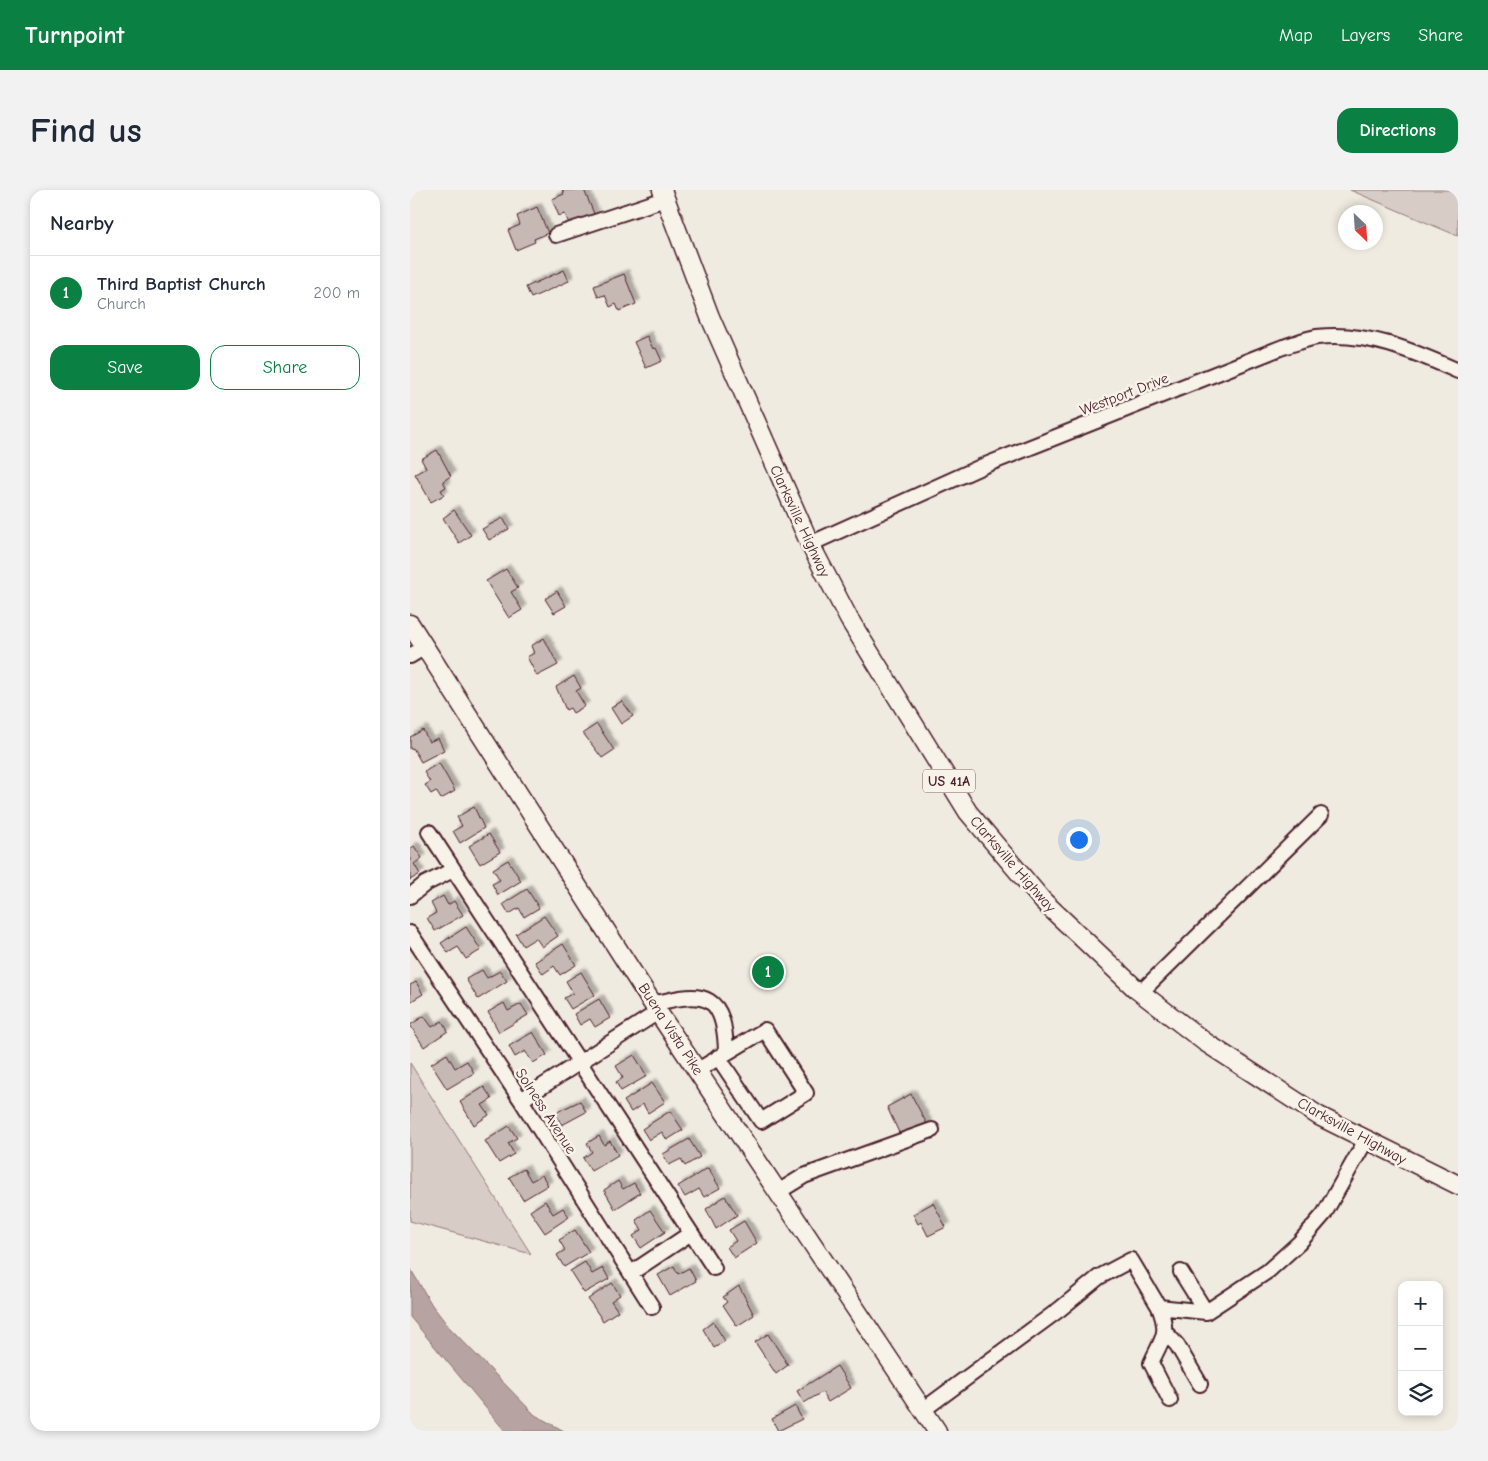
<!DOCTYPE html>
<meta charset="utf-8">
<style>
body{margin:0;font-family:"Comic Neue",sans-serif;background:#f2f2f3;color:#1f2937}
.controls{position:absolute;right:15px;bottom:15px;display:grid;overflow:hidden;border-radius:10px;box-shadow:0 2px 8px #0003}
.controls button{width:45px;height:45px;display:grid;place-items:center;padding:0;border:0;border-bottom:1px solid #e0e1e3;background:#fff;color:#1f2937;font:25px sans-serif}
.compass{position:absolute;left:928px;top:15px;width:45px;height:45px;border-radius:50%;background:#fff;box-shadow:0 2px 8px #0003;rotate:155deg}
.you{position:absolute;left:668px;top:649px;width:18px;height:18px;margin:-12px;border:4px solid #fff;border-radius:50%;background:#1a73e8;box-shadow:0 0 0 8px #1a73e833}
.badge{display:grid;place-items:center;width:32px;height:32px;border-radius:50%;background:#0b8043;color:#fff;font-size:16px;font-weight:700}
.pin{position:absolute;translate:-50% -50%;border:2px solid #fff;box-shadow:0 1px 5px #0006}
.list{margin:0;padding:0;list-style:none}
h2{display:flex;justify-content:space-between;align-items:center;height:65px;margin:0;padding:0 20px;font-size:21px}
h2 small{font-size:16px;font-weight:400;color:#747a83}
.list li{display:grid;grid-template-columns:32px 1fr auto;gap:15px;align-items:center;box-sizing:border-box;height:75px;padding:0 20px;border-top:1px solid #e0e1e3}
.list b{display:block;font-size:19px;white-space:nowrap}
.list p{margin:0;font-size:16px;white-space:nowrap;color:#747a83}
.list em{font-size:16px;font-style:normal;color:#747a83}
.actions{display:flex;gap:10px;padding:15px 20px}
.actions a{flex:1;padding:11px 0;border:1px solid #0b8043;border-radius:15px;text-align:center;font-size:18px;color:#0b8043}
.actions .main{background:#0b8043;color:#fff}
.icon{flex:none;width:28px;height:28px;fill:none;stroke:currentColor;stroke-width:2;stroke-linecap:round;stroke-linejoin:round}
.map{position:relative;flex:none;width:1048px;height:1241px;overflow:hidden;border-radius:15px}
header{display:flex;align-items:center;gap:30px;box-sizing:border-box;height:70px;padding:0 25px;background:#0b8043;color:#fff}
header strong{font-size:24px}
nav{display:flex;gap:28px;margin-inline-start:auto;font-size:18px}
.intro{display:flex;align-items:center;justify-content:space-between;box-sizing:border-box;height:120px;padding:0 30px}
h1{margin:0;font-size:35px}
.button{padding:12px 22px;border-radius:15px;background:#0b8043;color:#fff;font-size:18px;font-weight:700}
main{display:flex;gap:30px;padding:0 30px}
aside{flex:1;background:#fff;border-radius:15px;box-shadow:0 2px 8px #0003}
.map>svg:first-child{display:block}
</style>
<header>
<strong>Turnpoint</strong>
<nav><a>Map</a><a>Layers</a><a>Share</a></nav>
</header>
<div class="intro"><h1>Find us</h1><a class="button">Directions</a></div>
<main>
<aside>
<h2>Nearby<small></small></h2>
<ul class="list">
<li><span class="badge">1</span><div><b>Third Baptist Church</b><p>Church</p></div><em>200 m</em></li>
</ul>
<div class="actions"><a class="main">Save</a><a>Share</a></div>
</aside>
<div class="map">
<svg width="1048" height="1241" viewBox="0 0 1048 1241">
<defs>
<filter id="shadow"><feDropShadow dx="4.5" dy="-4.5" stdDeviation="1" flood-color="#0004"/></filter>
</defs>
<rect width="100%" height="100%" fill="#f0ebe0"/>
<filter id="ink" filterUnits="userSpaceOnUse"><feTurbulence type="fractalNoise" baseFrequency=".02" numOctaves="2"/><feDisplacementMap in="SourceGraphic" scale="10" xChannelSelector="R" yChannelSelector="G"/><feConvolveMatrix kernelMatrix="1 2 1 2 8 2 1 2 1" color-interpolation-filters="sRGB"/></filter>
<g filter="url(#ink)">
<!-- green -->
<path fill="#d8cdc6" stroke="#917678" d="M940,0H1048V46Z
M0,873L121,1064L0,1031Z"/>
<!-- water -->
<path fill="#b7a4a2" stroke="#8b6f72" d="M0,1078L22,1115L39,1137L125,1225L154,1241H95L0,1127Z"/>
<!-- building -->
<path fill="#c6b8b3" stroke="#4a1f2b" filter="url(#shadow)" d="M152,0H174L185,26L160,36L155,24L149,26L142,9L154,4Z
M127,17L138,43L124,49L125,52L106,60L98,40L110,35L107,26Z
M154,80L159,91L121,108L116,97Z
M214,84L226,114L209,121L206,114L200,117L195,105L188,107L184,96Z
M237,146L243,159L246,158L252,171L236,178L224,152Z
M27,260L41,286L33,291L36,297L31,300L34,305L21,312L5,284L16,278L11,269Z
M44,320L61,345L49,353L33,328Z
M93,328L99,339L79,350L72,339Z
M96,379L108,398L101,402L112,420L99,428L76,391Z
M147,401L156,416L144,423L135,409Z
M134,448L148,475L127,486L117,467L124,463L121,456Z
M164,486L171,498L166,501L175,516L163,523L160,518L156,520L146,497Z
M212,511L223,526L211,534L201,518Z
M187,534L204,560L192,568L173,543Z
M13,540L19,552L28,548L34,560L11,572L3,558L0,559V547Z
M29,573L45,601L31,609L26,601L21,604L15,595L20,592L14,582Z
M64,617L74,638L50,653L43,641L52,636L47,627Z
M79,644L90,662L70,674L59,656Z
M4,656L12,668L4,674L10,684L0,690V659Z
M98,670L111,691L88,705L82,694L90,690L83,679Z
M117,699L129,718L114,727L109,718L99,724L93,714Z
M33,706L38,715L44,711L53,725L25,741L17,728L26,723L21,713Z
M134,726L148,746L132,757L126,748L113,756L106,744Z
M56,737L71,760L56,769L48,757L38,763L31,753Z
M153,754L166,775L150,785L144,776L133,784L125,772Z
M72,780L77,788L90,781L97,791L68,809L56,789Z
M171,782L185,805L161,819L154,808L163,803L156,791Z
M6,792L13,804L0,812V795Z
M189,809L200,828L185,837L180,829L170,835L164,824Z
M94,813L98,821L111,814L118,825L89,842L78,822Z
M14,826L22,837L32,831L38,841L14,857L0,835Z
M123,842L137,865L123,873L115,861L105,867L99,856Z
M37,864L45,878L57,871L64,883L37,899L21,874Z
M224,865L237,886L211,901L206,892L213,888L206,876Z
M242,893L255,912L238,923L233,914L221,922L214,911Z
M74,897L82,909L72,915L79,925L64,935L50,912Z
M501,904L518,936L492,949L477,917Z
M170,911L176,922L152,935L145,923Z
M260,921L273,940L257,950L252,942L239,950L232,939Z
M99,936L107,948L98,953L104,964L89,973L75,951Z
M189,946L194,955L200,951L208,965L181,981L173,968L182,962L177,953Z
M279,949L290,967L275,976L271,969L259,975L253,964Z
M298,978L310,998L294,1007L289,999L275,1007L268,996Z
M114,979L121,991L132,985L138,995L113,1010L99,987Z
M208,991L213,999L224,993L230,1003L205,1019L194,1000Z
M315,1006L327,1025L306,1039L296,1019Z
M135,1011L143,1024L153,1018L159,1027L135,1043L120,1021Z
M523,1013L536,1037L518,1046L511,1032L508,1034L503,1024Z
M240,1020L255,1042L231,1058L223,1046L232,1040L226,1030Z
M334,1031L347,1053L324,1068L317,1057L326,1051L319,1040Z
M165,1040L179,1062L154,1077L147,1065L155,1060L149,1050Z
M175,1072L182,1084L193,1078L199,1089L174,1103L160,1081Z
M264,1076L268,1084L279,1078L286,1091L260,1106L248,1085Z
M202,1093L210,1105L201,1111L208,1121L193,1131L178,1109Z
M329,1096L344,1125L327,1136L313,1115L317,1112L313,1107Z
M303,1132L315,1151L304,1158L293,1139Z
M358,1144L378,1175L366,1184L345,1152Z
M427,1176L441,1198L418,1212L412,1202L394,1213L387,1201Z
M385,1216L392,1229L368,1241L362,1229Z"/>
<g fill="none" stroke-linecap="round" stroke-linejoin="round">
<defs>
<path id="minor" d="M146,45L255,9
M400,354L573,276L873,157C884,154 895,149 907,147C957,141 1003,161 1048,181
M0,466L15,457
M19,642L304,1078
M0,706L15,694L43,680
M0,743L111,910L242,1117
M731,802L911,625
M244,814C296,799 315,805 316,863
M288,880L355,840L396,903L351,931L308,867
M111,910L248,822
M368,1002L394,986L522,940
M771,1082L796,1122
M221,1083L281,1043
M749,1117C760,1145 752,1148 741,1173L760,1210
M756,1143L767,1155L790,1194
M513,1220L650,1119L689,1087L721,1070L749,1117L796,1122L858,1081L889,1053L914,1024L956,950"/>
<path id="major" d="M252,0L300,127L400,354L439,429L558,622L633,711L726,799L795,852L909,926L1048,995
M0,434L248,822L527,1241"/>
</defs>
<!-- minor casing -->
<use href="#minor" stroke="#4a1f2b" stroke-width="18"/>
<!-- major casing -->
<use href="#major" stroke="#4a1f2b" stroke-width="21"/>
<!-- minor -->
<use href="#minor" stroke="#f7f3e8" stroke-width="14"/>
<!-- major -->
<use href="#major" stroke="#f7f3e8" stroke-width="18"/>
</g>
</g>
<g text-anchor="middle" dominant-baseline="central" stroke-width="5" stroke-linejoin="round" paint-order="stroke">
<!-- shield labels -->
<rect fill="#f7f3e8" stroke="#7e5f64" stroke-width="1" x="513" y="579.5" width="52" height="23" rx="4"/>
<g font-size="14" font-weight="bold" fill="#4a1f2b">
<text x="539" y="591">US 41A</text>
</g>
<!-- street labels -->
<g font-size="15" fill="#4a1f2b" stroke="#f7f3e8">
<text transform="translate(714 204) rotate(-21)">Westport Drive</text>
<text transform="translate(390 331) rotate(65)">Clarksville Highway</text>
<text transform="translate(603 674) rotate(49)">Clarksville Highway</text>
<text transform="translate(261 839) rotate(57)">Buena Vista Pike</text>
<text transform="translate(136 921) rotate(57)">Solness Avenue</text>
<text transform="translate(942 941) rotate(29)">Clarksville Highway</text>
</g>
</g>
</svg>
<div class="controls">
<button>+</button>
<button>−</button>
<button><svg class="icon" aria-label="layers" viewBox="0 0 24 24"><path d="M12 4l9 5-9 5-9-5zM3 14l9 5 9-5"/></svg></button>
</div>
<svg class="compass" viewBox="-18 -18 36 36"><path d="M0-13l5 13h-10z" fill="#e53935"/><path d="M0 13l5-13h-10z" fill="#747a83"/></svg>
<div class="you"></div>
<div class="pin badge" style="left:358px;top:782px">1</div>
</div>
</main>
